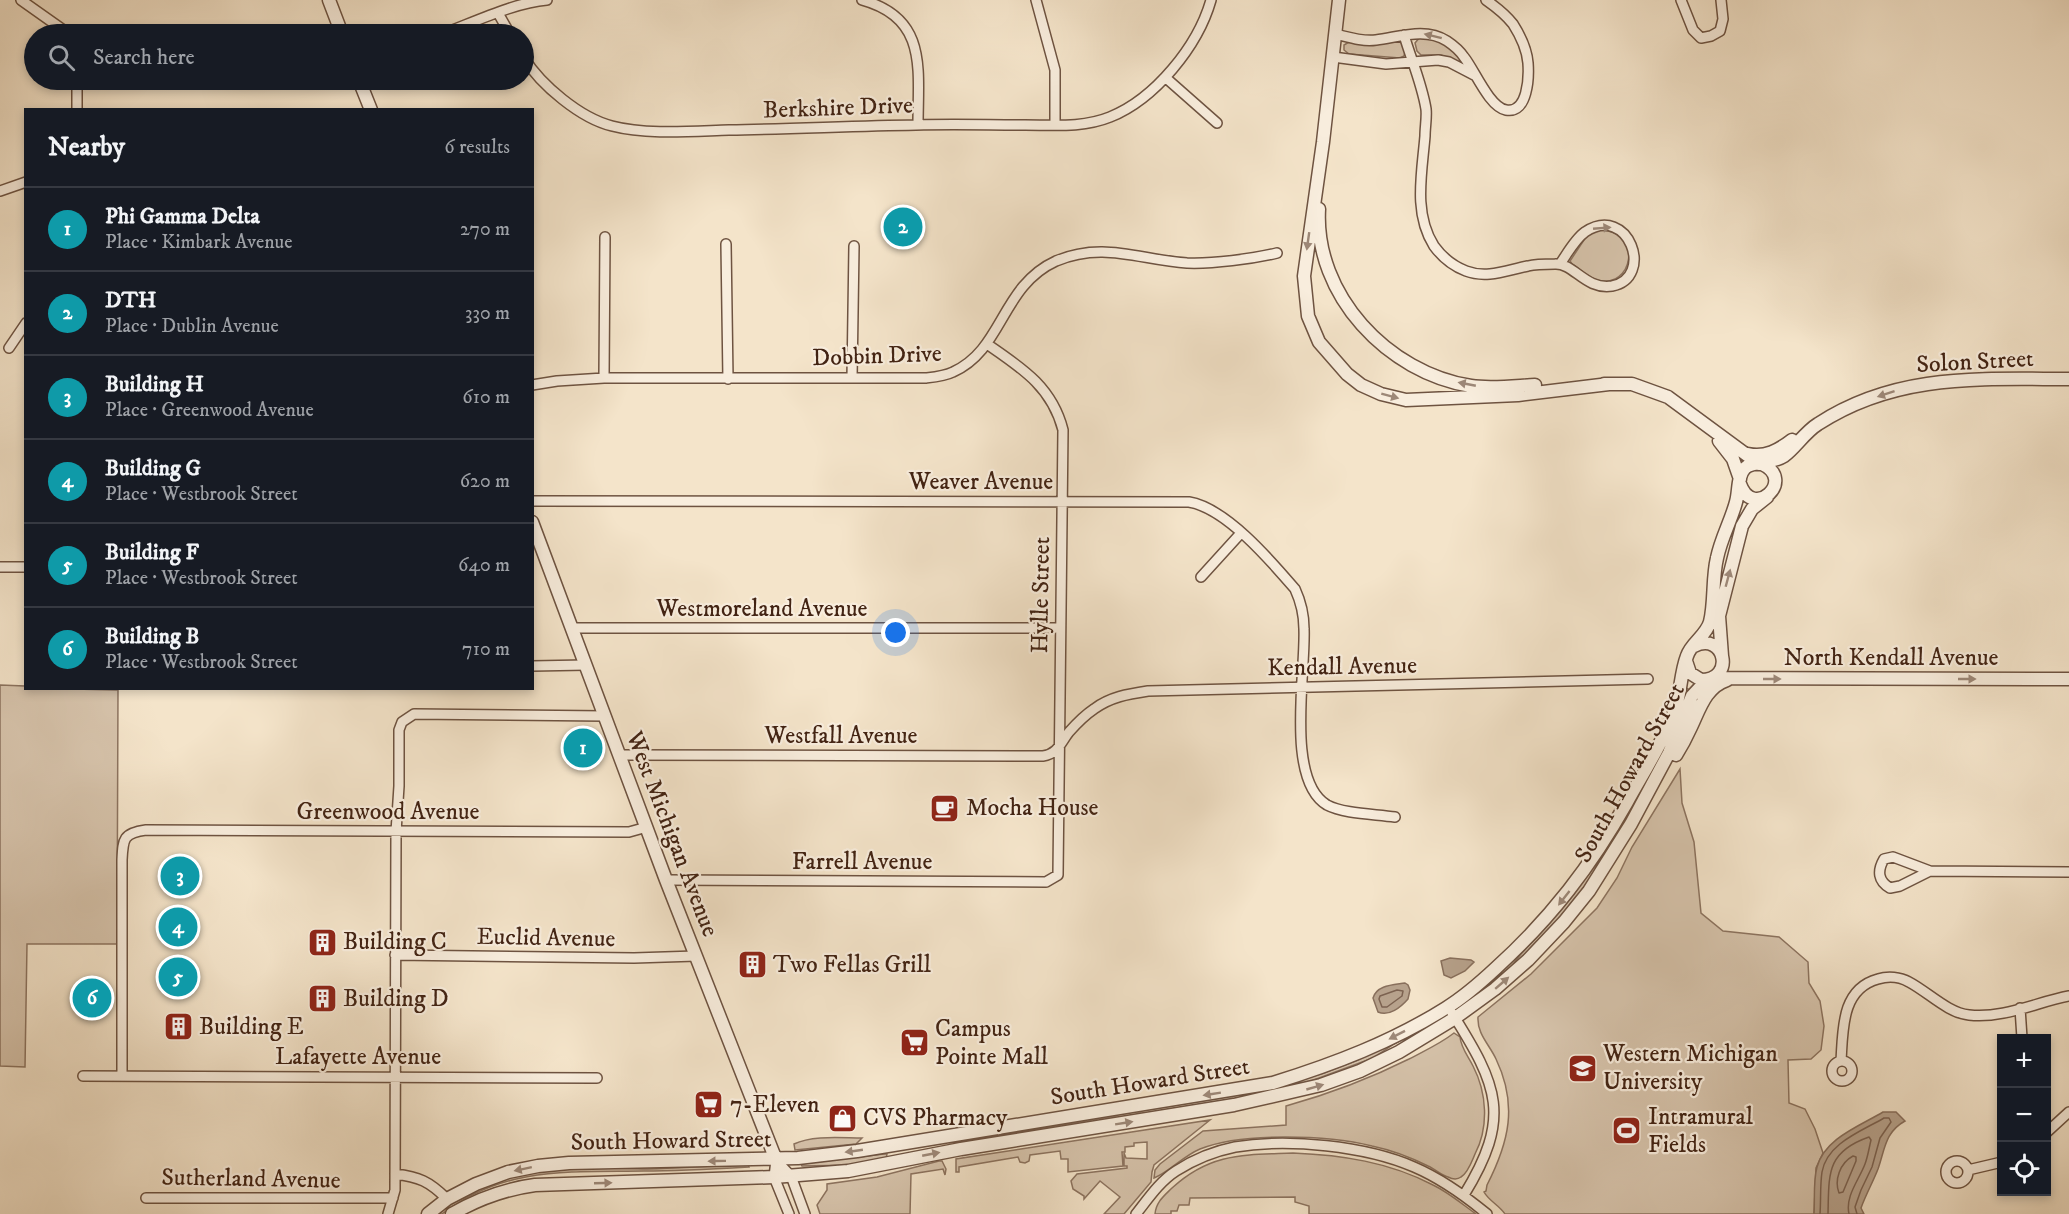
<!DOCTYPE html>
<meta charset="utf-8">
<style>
body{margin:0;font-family:"IM FELL DW Pica",serif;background:#242831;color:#f1f3f6}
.controls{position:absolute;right:18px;bottom:18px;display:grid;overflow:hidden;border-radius:0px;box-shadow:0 3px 9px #0003}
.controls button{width:54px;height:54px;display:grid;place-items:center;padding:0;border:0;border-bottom:2px solid #363941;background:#171b24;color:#f1f3f6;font:30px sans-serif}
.you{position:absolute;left:896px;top:633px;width:21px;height:21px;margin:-15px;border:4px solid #fff;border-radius:50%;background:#1a73e8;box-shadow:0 0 0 9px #1a73e833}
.badge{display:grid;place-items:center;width:39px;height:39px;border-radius:50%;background:#db2777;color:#fff;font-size:20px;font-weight:700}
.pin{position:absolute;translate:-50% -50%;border:3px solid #fff;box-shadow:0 2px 6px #0006}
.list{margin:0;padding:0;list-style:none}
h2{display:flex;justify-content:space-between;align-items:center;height:78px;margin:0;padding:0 24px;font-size:26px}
h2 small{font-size:20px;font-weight:400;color:#9ea1a6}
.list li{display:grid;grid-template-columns:39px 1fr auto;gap:18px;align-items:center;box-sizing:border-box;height:84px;padding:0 24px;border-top:2px solid #363941}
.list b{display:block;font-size:22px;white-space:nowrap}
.list p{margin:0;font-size:20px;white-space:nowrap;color:#9ea1a6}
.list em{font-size:20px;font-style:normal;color:#9ea1a6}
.icon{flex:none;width:33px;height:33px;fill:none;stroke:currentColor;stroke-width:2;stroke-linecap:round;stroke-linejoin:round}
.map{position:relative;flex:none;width:2069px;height:1214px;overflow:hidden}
.search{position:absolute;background:#171b24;box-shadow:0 3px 9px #0003;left:24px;top:24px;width:510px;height:66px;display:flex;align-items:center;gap:15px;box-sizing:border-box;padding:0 21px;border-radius:33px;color:#9ea1a6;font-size:22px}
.panel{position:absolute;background:#171b24;box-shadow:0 3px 9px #0003;left:24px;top:108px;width:510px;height:582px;border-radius:0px}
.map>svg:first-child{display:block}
</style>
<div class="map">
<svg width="2069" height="1214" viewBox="0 0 2069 1214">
<rect width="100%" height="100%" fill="#f4e4ca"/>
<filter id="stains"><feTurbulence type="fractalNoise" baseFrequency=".00333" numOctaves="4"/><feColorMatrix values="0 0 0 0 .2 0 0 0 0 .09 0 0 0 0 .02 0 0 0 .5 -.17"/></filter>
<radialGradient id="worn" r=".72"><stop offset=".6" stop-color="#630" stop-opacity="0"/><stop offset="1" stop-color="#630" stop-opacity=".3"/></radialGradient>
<!-- green -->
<path fill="#d6c3ab" stroke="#8c735f" stroke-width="1.5" d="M1420,37C1443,40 1451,47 1465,64L1441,55H1421L1417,51L1415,43Z
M1400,40L1405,52L1404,56L1400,58L1349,54L1344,50V45L1349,42Z
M1600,230C1644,231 1633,290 1597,280C1588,277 1580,269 1572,264L1570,261L1588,234Z
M0,685L25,686L26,688L118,690L117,944H27L25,1067L0,1066Z
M1686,688L1690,690C1653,786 1601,880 1527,953C1507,972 1486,989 1463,1005L1511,967L1520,955L1570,899L1608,844Z
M1680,769L1682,803L1694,842L1701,913L1723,931L1779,937L1808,962L1809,983L1820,1001L1824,1026L1821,1050L1811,1059L1788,1060L1789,1103L1805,1109L1815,1129L1823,1153L1816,1168L1814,1214H1505C1499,1205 1489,1201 1484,1192L1486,1191L1487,1185C1509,1142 1518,1105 1496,1059C1489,1044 1477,1034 1478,1017L1531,974L1597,908L1617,878L1632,847Z
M1436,1020L1394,1044L1373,1058L1303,1084L1252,1097L1031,1132L1023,1130L1239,1095L1280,1086L1324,1073L1358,1060Z
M1454,1033L1460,1037C1461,1048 1468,1056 1473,1066C1487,1093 1489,1127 1475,1154C1472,1161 1468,1173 1461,1177C1457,1180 1452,1179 1448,1177C1441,1175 1435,1169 1428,1166C1410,1157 1391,1150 1372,1146C1328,1135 1242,1132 1200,1149C1183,1156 1168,1173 1154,1178L1155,1170L1160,1164L1203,1131L1286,1125V1106C1329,1094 1369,1079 1409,1059C1424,1051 1440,1044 1454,1033Z
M1210,1120L1154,1165L1152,1172L1151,1182L1124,1214H1104L1120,1197L1100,1181L1084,1199V1196L1073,1189L1071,1181L1077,1174L1127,1168V1166H1124V1153L1126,1158L1147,1159V1142L1134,1143V1146L1125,1147V1152H1122L1123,1166L1068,1172V1159H1061L1060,1151L1030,1155L1029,1161L1025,1163L1020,1162L1018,1157L959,1167V1172H956V1159Z
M862,1138L856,1144L795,1150L794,1144C813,1135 841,1138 862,1138Z
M1293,1153C1342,1155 1389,1162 1433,1185C1448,1192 1462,1204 1476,1214H1309V1206L1295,1202V1197L1190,1198L1189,1205H1179L1177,1211H1171V1214H1155C1156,1202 1164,1196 1172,1188C1211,1152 1245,1155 1293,1153Z
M884,1154H887L886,1159L857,1165L802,1166L801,1164Z
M939,1161H942L946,1169L945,1175L943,1169L911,1174L910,1214H820L817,1205L827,1190V1184L877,1177Z
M748,1164L749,1167C714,1169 679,1171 644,1171C569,1172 505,1166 442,1214H434C464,1193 498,1176 534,1170C569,1165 612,1169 648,1169C682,1168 715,1166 748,1164Z"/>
<!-- water -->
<path fill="#b7a28c" stroke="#886f5c" stroke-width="1.5" d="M1450,958L1471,960L1474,962L1465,971L1451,978L1444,975L1441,961Z
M1405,983L1408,985L1410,990L1408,999C1401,1007 1389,1017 1378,1012L1373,998C1377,985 1393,985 1405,983Z
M1883,1112H1896L1905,1121C1885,1132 1885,1149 1878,1169C1873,1182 1866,1194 1861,1208L1864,1214H1814C1815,1199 1813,1182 1817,1167C1825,1138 1860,1126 1883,1112Z"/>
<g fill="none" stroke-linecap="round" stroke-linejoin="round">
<!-- shore -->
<path stroke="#7c6250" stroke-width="1.5" d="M1397,990L1403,991L1402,996L1387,1007H1382L1379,999L1380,996Z
M1853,1156L1856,1157V1161L1843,1192L1839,1193C1834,1180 1840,1163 1853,1156Z
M1820,1214C1821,1200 1820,1185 1822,1172C1827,1143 1862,1131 1884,1118H1889L1891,1122L1880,1138L1872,1167L1861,1190L1855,1207L1857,1214
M1828,1214C1829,1174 1826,1152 1869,1137L1871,1140C1869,1148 1868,1156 1865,1164C1859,1180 1845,1196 1849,1214"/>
<defs>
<path id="minor" d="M21,0L69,34
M862,0C928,18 918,69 918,125
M1036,0L1055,70V125
M1681,0L1693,30L1701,38L1711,36L1720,31L1723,19L1721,0
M498,13L510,34
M442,34C472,23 516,2 547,0
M1335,34C1348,37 1362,42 1376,40C1400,37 1425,27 1447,41C1453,45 1460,51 1464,57C1474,69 1489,107 1506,110C1528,114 1529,77 1528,63C1527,50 1520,35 1513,24C1506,15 1496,7 1486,0
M1404,35C1411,59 1422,84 1426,109C1427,117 1425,127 1425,136C1422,173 1413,213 1434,246C1442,257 1453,266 1466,271C1487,279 1507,270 1528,266C1536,264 1546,264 1555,264C1574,263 1585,290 1612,286C1655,278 1629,203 1585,232C1575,239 1567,254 1560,264
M1333,57L1386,64L1438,60L1449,62L1474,75
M524,58C541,85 580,118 612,126C646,135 694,131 729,130C792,129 854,126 916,125C952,124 989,125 1025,125C1053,125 1083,128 1110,117C1155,99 1198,46 1211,0
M1166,78L1217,123
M77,110V80
M0,191L26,182
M726,244L728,379
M9,348L26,323
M604,378L605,237
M852,378L854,246
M532,385L557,381L604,378H926C935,377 945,376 953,372C1003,350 1001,286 1056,261C1103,241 1140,260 1187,263C1213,264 1251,259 1277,253
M532,501L1189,502C1226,508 1271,561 1295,589C1301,602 1304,615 1304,629C1306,671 1285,780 1327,805C1344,814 1375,814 1395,817
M0,567H26
M1201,577L1241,533
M572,628H1060
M532,666L586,665
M621,755L1043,756C1058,754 1061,742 1069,732C1077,723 1085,715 1094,709C1110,697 1128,694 1148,691L1648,679
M1930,871L1900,886L1890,888C1878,881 1877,871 1884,859L1893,857L1930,871L2069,872
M666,880L1046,882L1058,875L1063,430C1052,387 1022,368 987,344
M395,955L634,958L696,956
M2020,1008L2022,1038
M1452,1013C1498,1086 1512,1117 1464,1195
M1832 1071a10 10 0 1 1 20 0a10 10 0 1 1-20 0Z
M1841,1061C1843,1030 1841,989 1878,979C1888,976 1900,977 1909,982C1928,992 1948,1013 1969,1015C2003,1019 2037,1002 2069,996
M83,1076L597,1078
M122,1076V860C123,839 123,833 146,830L629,832L647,827
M2046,1133L2069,1112
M776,1160L791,1176L805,1214
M776,1160L774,1177L789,1214
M1946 1172a11 11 0 1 1 22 0a11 11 0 1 1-22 0Z
M1968,1170L2002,1162
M395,1174C419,1177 429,1181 447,1199
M146,1198H393
M388,1214L395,1190L396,832L399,786V730L402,722L414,714L605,716
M1136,1214C1148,1199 1159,1182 1176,1171C1193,1160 1215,1151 1235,1147C1288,1138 1366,1146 1414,1167C1442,1179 1464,1195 1487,1214"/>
<path id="tertiary" d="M329,0L342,34
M1339,0L1323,142L1304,276L1308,316L1319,342L1347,374L1361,385L1381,394L1406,400L1518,395L1609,384
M359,80L371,110
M1319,209C1314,295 1388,373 1471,386C1491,389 1515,386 1535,385
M1604,384H1632L1668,397L1759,464
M1719,441L1733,459L1740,479
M1748,454C1765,458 1779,450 1792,440
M1740,484C1753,521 1797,480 1762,464
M532,522L666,880L776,1160
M1722,656L1719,616L1742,526L1752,509L1767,497
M1686,661L1690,673L1701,680C1736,680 1725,631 1694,646
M1713,678L2069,679
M1676,755C1681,747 1686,738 1690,729C1699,711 1705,687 1727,680
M428,1214L447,1199L476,1184L508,1172L538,1166L569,1163L798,1158L857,1151L1273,1083C1334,1064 1392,1042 1446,1008C1464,997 1481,982 1496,968C1551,918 1591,866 1627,802C1643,773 1662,744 1674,713C1681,695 1680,674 1687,656C1691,643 1706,636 1710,622C1715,601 1712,579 1717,558C1721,538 1731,521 1736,502C1739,492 1737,476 1745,468C1753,461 1772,464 1784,456C1796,447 1805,432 1818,424C1896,373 1980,379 2069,379
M452,1214C478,1199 505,1189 535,1185L774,1177L848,1171L961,1149L1234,1105L1321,1085L1360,1071L1399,1052L1455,1018L1495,989L1528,960L1564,922L1589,891L1631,824L1669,753L1692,696L1707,680"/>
</defs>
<!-- minor casing -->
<use href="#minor" stroke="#6e5341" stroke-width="12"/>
<!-- tertiary casing -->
<use href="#tertiary" stroke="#6e5341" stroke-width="15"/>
<!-- minor -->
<use href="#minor" stroke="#f8eddd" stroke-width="9"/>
<!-- tertiary -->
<use href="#tertiary" stroke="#f8eddd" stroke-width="12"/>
</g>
<!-- one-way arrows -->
<defs><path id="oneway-solid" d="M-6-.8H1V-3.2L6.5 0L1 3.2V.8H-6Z" transform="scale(1.5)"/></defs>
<g fill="#9d8878">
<use href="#oneway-solid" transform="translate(1433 36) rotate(-166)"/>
<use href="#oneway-solid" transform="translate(1602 228) rotate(-5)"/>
<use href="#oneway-solid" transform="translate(1308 241) rotate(98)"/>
<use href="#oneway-solid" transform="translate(1467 384) rotate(-169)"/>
<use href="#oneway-solid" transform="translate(1886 394) rotate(162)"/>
<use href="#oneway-solid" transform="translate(1390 396) rotate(15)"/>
<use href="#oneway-solid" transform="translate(1728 578) rotate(-75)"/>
<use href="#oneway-solid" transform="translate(1772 679)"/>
<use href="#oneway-solid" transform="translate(1967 679)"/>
<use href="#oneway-solid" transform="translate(1564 898) rotate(128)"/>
<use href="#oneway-solid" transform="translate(1502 983) rotate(-41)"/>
<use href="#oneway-solid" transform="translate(1397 1035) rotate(153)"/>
<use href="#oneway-solid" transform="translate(1315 1087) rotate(-16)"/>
<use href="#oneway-solid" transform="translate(1212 1094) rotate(171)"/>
<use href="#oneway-solid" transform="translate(1124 1123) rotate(-9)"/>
<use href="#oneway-solid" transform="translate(854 1151) rotate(172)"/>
<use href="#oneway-solid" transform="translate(931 1154) rotate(-11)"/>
<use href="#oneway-solid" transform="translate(717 1161) rotate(179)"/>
<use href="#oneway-solid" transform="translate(523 1169) rotate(168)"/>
<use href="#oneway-solid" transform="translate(603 1183) rotate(-2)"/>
</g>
<!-- icons -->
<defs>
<symbol id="cafe-square" viewBox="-11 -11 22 22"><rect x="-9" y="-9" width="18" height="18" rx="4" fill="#8f2418" stroke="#f8eddd"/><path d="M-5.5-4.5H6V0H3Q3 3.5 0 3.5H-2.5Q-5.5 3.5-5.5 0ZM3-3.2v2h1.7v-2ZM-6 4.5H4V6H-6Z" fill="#fff"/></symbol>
<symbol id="building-square" viewBox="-11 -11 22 22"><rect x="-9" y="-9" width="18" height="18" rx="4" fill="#8f2418" stroke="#f8eddd"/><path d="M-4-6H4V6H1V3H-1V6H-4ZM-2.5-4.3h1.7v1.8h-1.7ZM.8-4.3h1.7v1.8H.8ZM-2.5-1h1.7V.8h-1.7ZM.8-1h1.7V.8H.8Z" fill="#fff"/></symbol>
<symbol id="supermarket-square" viewBox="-11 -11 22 22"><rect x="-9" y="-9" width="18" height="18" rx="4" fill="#8f2418" stroke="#f8eddd"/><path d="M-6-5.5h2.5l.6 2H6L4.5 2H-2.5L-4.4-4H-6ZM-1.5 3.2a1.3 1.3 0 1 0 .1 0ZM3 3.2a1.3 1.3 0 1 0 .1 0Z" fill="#fff"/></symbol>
<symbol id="university-square" viewBox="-11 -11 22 22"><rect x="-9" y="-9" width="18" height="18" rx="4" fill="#8f2418" stroke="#f8eddd"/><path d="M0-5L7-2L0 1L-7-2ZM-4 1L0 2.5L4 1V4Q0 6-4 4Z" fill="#fff"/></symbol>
<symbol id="shop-square" viewBox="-11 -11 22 22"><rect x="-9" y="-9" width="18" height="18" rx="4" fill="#8f2418" stroke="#f8eddd"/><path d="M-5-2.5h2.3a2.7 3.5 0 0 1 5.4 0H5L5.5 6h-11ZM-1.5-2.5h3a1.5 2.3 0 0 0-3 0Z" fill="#fff"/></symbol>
<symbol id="stadium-square" viewBox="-11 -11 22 22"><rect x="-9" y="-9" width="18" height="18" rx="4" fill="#8f2418" stroke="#f8eddd"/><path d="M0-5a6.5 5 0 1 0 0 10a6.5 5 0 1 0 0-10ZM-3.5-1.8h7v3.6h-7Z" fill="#fff"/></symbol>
</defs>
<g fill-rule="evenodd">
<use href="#cafe-square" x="928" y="792" width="33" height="33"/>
<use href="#building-square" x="306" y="926" width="33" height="33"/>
<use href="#building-square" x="736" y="948" width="33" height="33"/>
<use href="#building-square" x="306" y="982" width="33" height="33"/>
<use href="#building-square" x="162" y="1010" width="33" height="33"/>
<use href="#supermarket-square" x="898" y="1026" width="33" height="33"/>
<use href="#university-square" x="1566" y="1052" width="33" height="33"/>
<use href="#supermarket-square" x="692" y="1088" width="33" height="33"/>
<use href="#shop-square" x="826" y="1102" width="33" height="33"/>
<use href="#stadium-square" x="1610" y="1114" width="33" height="33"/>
</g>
<g text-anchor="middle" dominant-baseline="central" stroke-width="4.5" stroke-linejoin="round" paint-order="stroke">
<!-- street labels -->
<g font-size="24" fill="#422313" stroke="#f8eddd">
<text transform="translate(838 108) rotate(-2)">Berkshire Drive</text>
<text transform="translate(877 356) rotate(-2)">Dobbin Drive</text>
<text transform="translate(1975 362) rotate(-3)">Solon Street</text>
<text x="981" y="482">Weaver Avenue</text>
<text transform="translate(1041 595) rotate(-89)">Hylle Street</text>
<text x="762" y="609">Westmoreland Avenue</text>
<text x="1891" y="658">North Kendall Avenue</text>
<text transform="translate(1342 667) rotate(-1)">Kendall Avenue</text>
<text x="841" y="736">Westfall Avenue</text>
<text transform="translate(1630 773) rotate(-61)">South Howard Street</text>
<text x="388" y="812">Greenwood Avenue</text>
<text transform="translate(672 834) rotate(69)">West Michigan Avenue</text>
<text x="862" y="862">Farrell Avenue</text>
<text transform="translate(546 938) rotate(1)">Euclid Avenue</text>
<text x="358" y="1057">Lafayette Avenue</text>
<text transform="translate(1150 1082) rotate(-9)">South Howard Street</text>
<text transform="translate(671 1141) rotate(-1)">South Howard Street</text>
<text transform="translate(251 1179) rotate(1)">Sutherland Avenue</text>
</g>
<!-- poi labels -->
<g font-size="24" fill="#422313" stroke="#f8eddd" text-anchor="start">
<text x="966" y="808">Mocha House</text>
<text x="343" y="942">Building C</text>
<text x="773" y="965">Two Fellas Grill</text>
<text x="343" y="999">Building D</text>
<text x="199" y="1027">Building E</text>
<text x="935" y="1029">Campus<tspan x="935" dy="28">Pointe Mall</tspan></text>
<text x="1603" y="1054">Western Michigan<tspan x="1603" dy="28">University</tspan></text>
<text x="730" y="1105">7-Eleven</text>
<text x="1648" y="1117">Intramural<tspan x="1648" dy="28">Fields</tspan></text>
<text x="863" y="1118">CVS Pharmacy</text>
</g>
</g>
<rect width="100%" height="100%" filter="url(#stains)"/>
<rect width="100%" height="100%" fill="url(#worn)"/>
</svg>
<div class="controls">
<button>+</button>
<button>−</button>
<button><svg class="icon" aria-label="locate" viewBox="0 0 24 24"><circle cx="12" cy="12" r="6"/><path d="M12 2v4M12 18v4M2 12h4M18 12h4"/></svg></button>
</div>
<div class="you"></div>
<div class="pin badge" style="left:583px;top:748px;background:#0f9aa8">1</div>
<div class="pin badge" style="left:903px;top:227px;background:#0f9aa8">2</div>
<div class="pin badge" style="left:180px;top:876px;background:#0f9aa8">3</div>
<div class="pin badge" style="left:178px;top:927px;background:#0f9aa8">4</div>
<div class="pin badge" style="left:178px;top:977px;background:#0f9aa8">5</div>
<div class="pin badge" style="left:92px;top:998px;background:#0f9aa8">6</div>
<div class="search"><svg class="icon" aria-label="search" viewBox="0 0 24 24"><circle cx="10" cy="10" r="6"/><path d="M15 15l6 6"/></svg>Search here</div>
<section class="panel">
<h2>Nearby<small>6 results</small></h2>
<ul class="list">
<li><span class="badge" style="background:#0f9aa8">1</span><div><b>Phi Gamma Delta</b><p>Place · Kimbark Avenue</p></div><em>270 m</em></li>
<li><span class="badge" style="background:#0f9aa8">2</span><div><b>DTH</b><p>Place · Dublin Avenue</p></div><em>330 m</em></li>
<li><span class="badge" style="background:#0f9aa8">3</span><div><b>Building H</b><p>Place · Greenwood Avenue</p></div><em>610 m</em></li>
<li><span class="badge" style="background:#0f9aa8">4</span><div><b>Building G</b><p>Place · Westbrook Street</p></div><em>620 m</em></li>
<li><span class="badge" style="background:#0f9aa8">5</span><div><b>Building F</b><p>Place · Westbrook Street</p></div><em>640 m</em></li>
<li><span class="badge" style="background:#0f9aa8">6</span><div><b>Building B</b><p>Place · Westbrook Street</p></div><em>710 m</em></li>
</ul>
</section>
</div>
